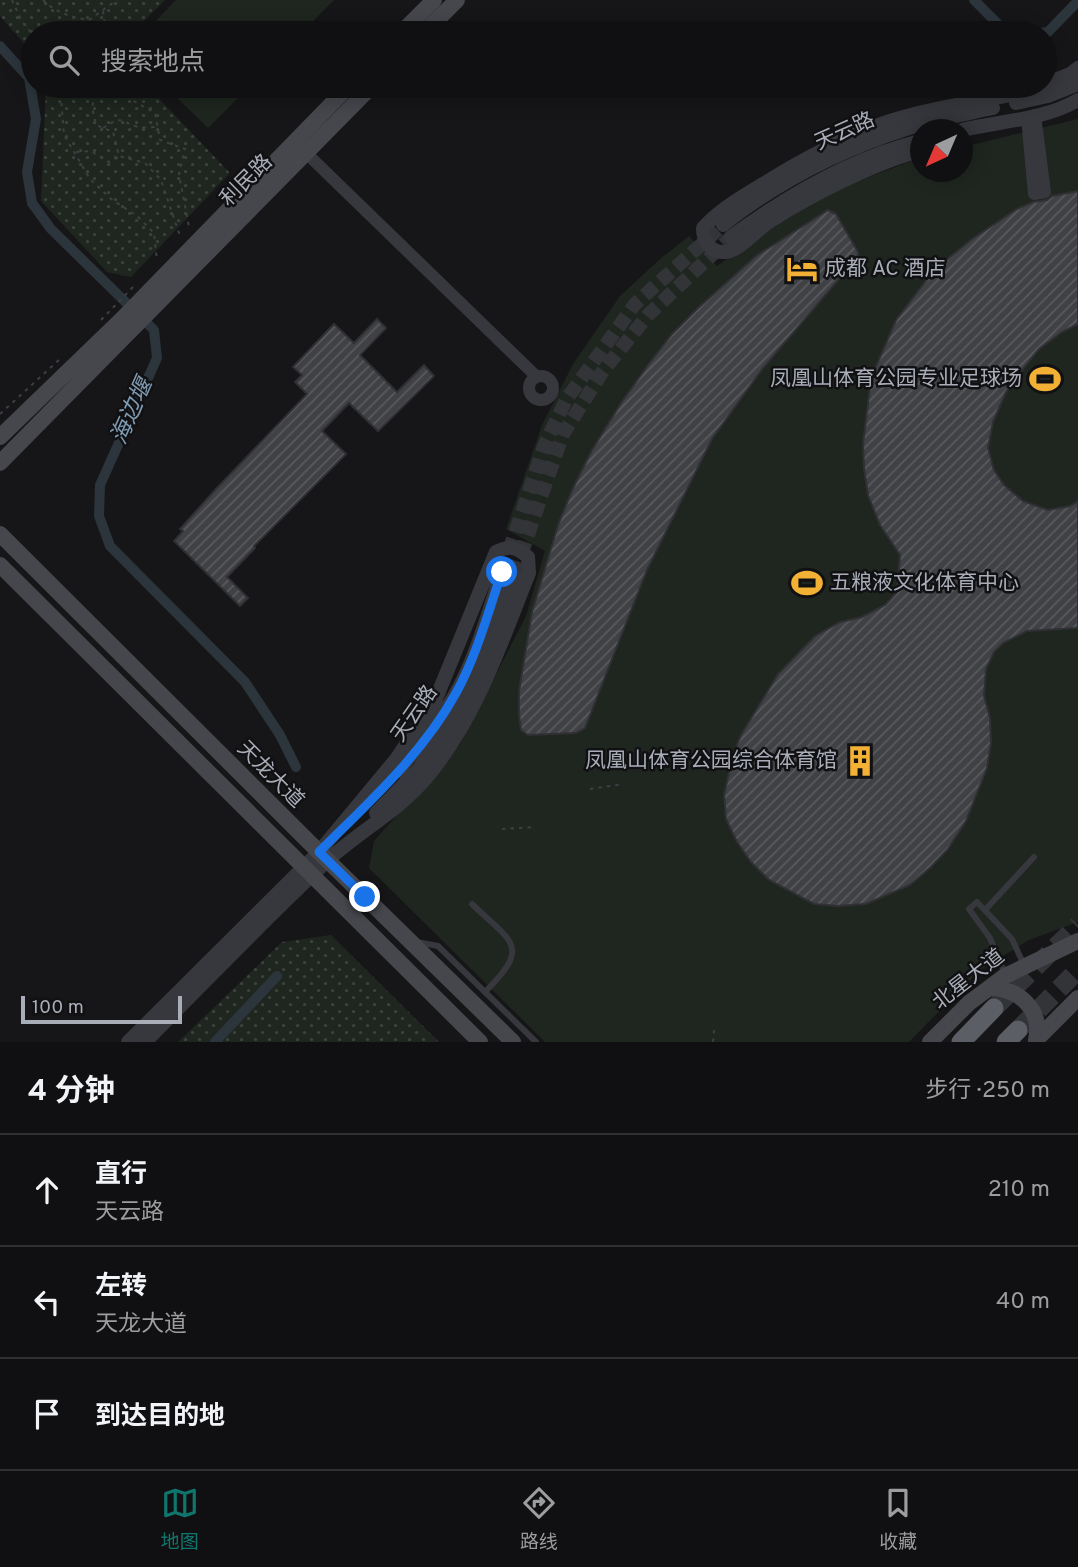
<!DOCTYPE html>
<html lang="zh">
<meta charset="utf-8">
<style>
body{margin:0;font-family:Overpass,"Noto Sans SC",sans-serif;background:#19191b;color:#f1f3f6}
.compass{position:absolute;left:910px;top:119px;width:63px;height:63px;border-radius:50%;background:#101012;box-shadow:0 4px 18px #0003;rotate:224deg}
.scale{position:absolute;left:21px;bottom:18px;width:161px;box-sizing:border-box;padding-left:7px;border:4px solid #a8adb8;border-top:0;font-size:19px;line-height:24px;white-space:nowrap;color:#a8adb8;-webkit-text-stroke:5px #111113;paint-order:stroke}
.stop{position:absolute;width:21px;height:21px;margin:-16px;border:5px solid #1a73e8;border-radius:50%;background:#fff}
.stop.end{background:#1a73e8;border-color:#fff;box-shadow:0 2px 7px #0008}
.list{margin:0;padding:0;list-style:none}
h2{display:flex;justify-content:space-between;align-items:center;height:91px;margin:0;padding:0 28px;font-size:30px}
h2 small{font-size:23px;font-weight:400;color:#9c9d9f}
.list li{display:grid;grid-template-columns:46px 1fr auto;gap:21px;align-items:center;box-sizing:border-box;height:112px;padding:0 28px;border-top:2px solid #303032}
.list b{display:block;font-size:26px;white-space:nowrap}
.list p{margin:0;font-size:23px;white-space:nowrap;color:#9c9d9f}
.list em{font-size:23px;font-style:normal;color:#9c9d9f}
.icon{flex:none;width:38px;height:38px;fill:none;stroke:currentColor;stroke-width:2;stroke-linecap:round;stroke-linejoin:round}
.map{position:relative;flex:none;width:1078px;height:1042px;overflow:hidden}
.search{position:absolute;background:#101012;box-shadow:0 4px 18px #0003;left:21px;right:21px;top:21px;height:77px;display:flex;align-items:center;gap:18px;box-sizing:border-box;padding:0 24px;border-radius:38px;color:#9c9d9f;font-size:26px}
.sheet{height:427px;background:#101012}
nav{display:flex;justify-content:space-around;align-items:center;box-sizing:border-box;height:98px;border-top:2px solid #303032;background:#101012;font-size:19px;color:#9c9d9f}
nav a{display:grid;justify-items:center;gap:4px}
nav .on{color:#0f766e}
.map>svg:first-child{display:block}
</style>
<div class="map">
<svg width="1078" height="1042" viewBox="0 0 1078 1042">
<defs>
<pattern id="grass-dots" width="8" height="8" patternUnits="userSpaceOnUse" patternTransform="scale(1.75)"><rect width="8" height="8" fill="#1e261f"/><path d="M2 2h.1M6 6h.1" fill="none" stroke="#3c433d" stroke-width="1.8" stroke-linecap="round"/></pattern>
<pattern id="building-hatch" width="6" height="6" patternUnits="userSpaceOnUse" patternTransform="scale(1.75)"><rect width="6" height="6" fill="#404145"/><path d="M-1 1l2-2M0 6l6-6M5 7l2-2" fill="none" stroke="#595a5e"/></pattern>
</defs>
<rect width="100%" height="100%" fill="#161618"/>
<!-- grass -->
<path fill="url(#grass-dots)" d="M0,0H165L132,33H33V54L0,16Z
M46,86H147L230,173L131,277L107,272L41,201Z
M331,935L439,1042H178L282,942Z"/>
<!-- garden -->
<path fill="#1e261f" d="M176,0H334L301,33H144Z
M165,86H250L208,128Z
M1078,119V922L1029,940L979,971L909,1042H545L369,868L374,841L460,744L526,616L545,551L506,529L542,425L573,364L620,296L660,259L689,236L717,266L800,208L839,188L920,158V172H962L963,147Z"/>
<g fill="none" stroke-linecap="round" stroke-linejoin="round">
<!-- canal -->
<path stroke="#2c353c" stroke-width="10" d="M974,0L1006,32L1013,33
M1040,33L1048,32L1078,1
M0,46L29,78L36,119L27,172L32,203L51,229L154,330L157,358L100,485L99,516L110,546L245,682L280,735L296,767
M215,1042L277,976"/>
</g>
<!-- building -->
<path fill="url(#building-hatch)" stroke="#303034" stroke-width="2" d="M1078,191V324L1062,332L1039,349L1023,369L1006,392L993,422L988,448L994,470L1004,485L1023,501L1048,510L1070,506L1078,501V628L1027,631L1003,643L994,652L986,669L984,696L990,718L991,743L987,768L966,821L948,849L931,867L910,885L866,904L837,906L814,904L769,880L751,862L737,842L726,819L724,795L733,754L741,735L778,674L815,636L840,622L862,617L885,605L897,592L900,555L880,525L868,495L864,469L863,444L871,378L896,320L932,273L950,257L972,239L1017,209L1033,202L1047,200L1052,196Z
M828,210L836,214L858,252V257L763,368L712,439L647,570L585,728L576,733L528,735L521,730L519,715V691L532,612L558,525L573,488L592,450L621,403L648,365L672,334L698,308L756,256Z
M377,319L386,328L360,355L397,392L424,365L434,376L378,431L349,403L322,431L346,454L254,546L255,548L227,577L248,598L240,606L174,541L183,531L180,529L216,489L307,394L295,382L302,375L293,367L334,324L354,343Z"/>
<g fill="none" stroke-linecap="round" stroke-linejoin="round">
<!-- tertiary-tunnel -->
<path stroke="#333438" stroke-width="14" stroke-dasharray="14 7" stroke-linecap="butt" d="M502,572L544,446L566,400L635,304L723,225
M514,575L563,434L603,371L648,315L731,237"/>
<!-- trunk-tunnel -->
<path stroke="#333438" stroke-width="19" stroke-dasharray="19 10" stroke-linecap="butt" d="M994,1008L1078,925
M1018,1030L1078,970"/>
<!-- path -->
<path stroke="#3d3f44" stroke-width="2" stroke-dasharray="3.5 5" stroke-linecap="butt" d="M12,0L21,20L33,35
M43,0C56,13 71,17 89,20L117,0
M103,11L106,33
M88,33L89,20
M60,86L64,135L90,179L111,199L137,216L154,233L157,261
M98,86L92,107L96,125L113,132L119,156L145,163L161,180L180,236
M130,86V99L155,113L160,140L185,149L179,174L189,227
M103,128C124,115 118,121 138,127C143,128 151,127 156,127
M76,152L91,151L109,162L119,157
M101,320L133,287
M0,414L61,358
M590,789L623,784
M502,829L535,827
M713,1042L714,1030"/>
<!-- service -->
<path stroke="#37383d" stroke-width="6" d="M472,904C512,943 532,945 485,992
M985,910L1034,857
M417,942L438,946L536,1042
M1005,974L990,938L969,909L977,902L1012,939L1024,965"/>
<!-- minor -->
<path stroke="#37383d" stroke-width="12" d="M1027,118L1034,194L1045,192L1035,115
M301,148L537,377
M529 388a12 12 0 1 1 24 0a12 12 0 1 1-24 0Z"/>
<!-- tertiary -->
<path stroke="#37383d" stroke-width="14" d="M1045,84L1070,74L1078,68
M1016,103L1048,96L1078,84
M962,130C1000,121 1044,120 1078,100
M920,151C874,163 809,196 769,222C758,229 738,252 725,252C710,253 703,241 703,228C720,209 742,197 763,184C795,164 829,146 863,131C914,109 975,103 1029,91L1041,86
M723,225C777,182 843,149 909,128C936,119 965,114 993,108
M731,237C788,195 852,158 920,141
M398,771C419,747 440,721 456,693C477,656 488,612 502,572
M376,813L419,769L444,734L475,680L514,575
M128,1042L319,852L397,758L435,701L496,552C509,545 517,547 528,557L529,573C501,643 476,719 427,777C399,811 358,832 326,862C264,920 205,982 145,1042"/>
<!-- secondary -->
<path stroke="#45474d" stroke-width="16" d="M401,33L434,0
M424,33L457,0
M0,437L121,320L349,86
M0,463L372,86
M0,534L319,852L513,1042
M0,565L480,1042
M989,988C1018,988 1043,1009 1036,1040
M1036,1040L1078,998
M930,1042L969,1003L1005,976L1078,941"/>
<!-- trunk -->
<path stroke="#5b5e65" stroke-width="19" d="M961,1042L994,1008
M1006,1042L1018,1030"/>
</g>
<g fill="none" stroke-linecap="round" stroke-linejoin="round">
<!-- route -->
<path stroke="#1a73e8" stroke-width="9" d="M365,897L319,852C368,803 422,755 456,693C477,655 488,612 502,572"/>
</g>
<!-- icons -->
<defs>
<symbol id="hotel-bare" viewBox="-9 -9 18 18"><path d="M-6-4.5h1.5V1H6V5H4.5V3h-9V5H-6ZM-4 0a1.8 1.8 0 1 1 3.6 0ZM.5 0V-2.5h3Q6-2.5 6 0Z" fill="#f2b134" stroke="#111113" stroke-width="2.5" paint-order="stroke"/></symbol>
<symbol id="stadium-bare" viewBox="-9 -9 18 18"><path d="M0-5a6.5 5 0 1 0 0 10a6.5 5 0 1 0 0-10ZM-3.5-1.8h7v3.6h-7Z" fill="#f2b134" stroke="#111113" stroke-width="2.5" paint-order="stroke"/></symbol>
<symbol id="building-bare" viewBox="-9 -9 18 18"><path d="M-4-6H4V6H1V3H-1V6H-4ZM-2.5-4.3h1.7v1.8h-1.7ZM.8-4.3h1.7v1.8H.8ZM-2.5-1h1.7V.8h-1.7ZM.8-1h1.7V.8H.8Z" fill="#f2b134" stroke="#111113" stroke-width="2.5" paint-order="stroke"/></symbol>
</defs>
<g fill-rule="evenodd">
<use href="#hotel-bare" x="780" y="247" width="44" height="44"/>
<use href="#stadium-bare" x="1023" y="357" width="44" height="44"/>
<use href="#stadium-bare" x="785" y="561" width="44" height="44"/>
<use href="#building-bare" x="838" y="739" width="44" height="44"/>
</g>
<g text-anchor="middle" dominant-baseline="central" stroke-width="5" stroke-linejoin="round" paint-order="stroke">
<!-- street labels -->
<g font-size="21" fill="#a8adb8" stroke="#111113">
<text transform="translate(845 132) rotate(-24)">天云路</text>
<text transform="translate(247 181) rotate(-45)">利民路</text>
<text transform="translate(415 714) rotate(-55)">天云路</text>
<text transform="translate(270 775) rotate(45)">天龙大道</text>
<text transform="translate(969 980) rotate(-38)">北星大道</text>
</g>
<!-- poi labels -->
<g font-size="21" fill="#a8adb8" stroke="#111113" text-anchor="start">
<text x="825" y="269">成都 AC 酒店</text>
<text x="1022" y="379" text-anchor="end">凤凰山体育公园专业足球场</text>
<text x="830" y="583">五粮液文化体育中心</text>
<text x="837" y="761" text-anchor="end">凤凰山体育公园综合体育馆</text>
</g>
<!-- water labels -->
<g font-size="23" font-style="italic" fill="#7f9bb3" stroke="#111113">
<text transform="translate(133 412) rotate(-66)">海边堰</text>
</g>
</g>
</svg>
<svg class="compass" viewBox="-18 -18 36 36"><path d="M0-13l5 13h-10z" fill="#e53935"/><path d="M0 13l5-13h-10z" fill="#9c9d9f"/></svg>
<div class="scale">100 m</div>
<div class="stop" style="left:502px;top:572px"></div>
<div class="stop end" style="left:365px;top:897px"></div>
<div class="search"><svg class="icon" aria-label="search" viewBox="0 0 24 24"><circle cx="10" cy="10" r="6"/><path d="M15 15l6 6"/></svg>搜索地点</div>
</div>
<section class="sheet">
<h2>4 分钟<small>步行 · 250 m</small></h2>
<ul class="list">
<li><svg class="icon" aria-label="ahead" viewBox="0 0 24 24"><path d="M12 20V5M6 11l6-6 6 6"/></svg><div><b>直行</b><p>天云路</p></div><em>210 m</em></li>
<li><svg class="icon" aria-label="left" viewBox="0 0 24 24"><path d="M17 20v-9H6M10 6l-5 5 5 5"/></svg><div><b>左转</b><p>天龙大道</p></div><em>40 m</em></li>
<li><svg class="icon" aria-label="arrive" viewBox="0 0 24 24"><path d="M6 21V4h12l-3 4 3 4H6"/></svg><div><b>到达目的地</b></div></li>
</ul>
</section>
<nav>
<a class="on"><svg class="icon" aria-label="map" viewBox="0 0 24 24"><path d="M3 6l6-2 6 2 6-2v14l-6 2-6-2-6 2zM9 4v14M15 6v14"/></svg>地图</a>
<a><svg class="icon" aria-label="directions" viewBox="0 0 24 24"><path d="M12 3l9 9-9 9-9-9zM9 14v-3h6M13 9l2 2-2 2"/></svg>路线</a>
<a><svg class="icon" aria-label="saved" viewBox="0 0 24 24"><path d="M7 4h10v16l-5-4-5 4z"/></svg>收藏</a>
</nav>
